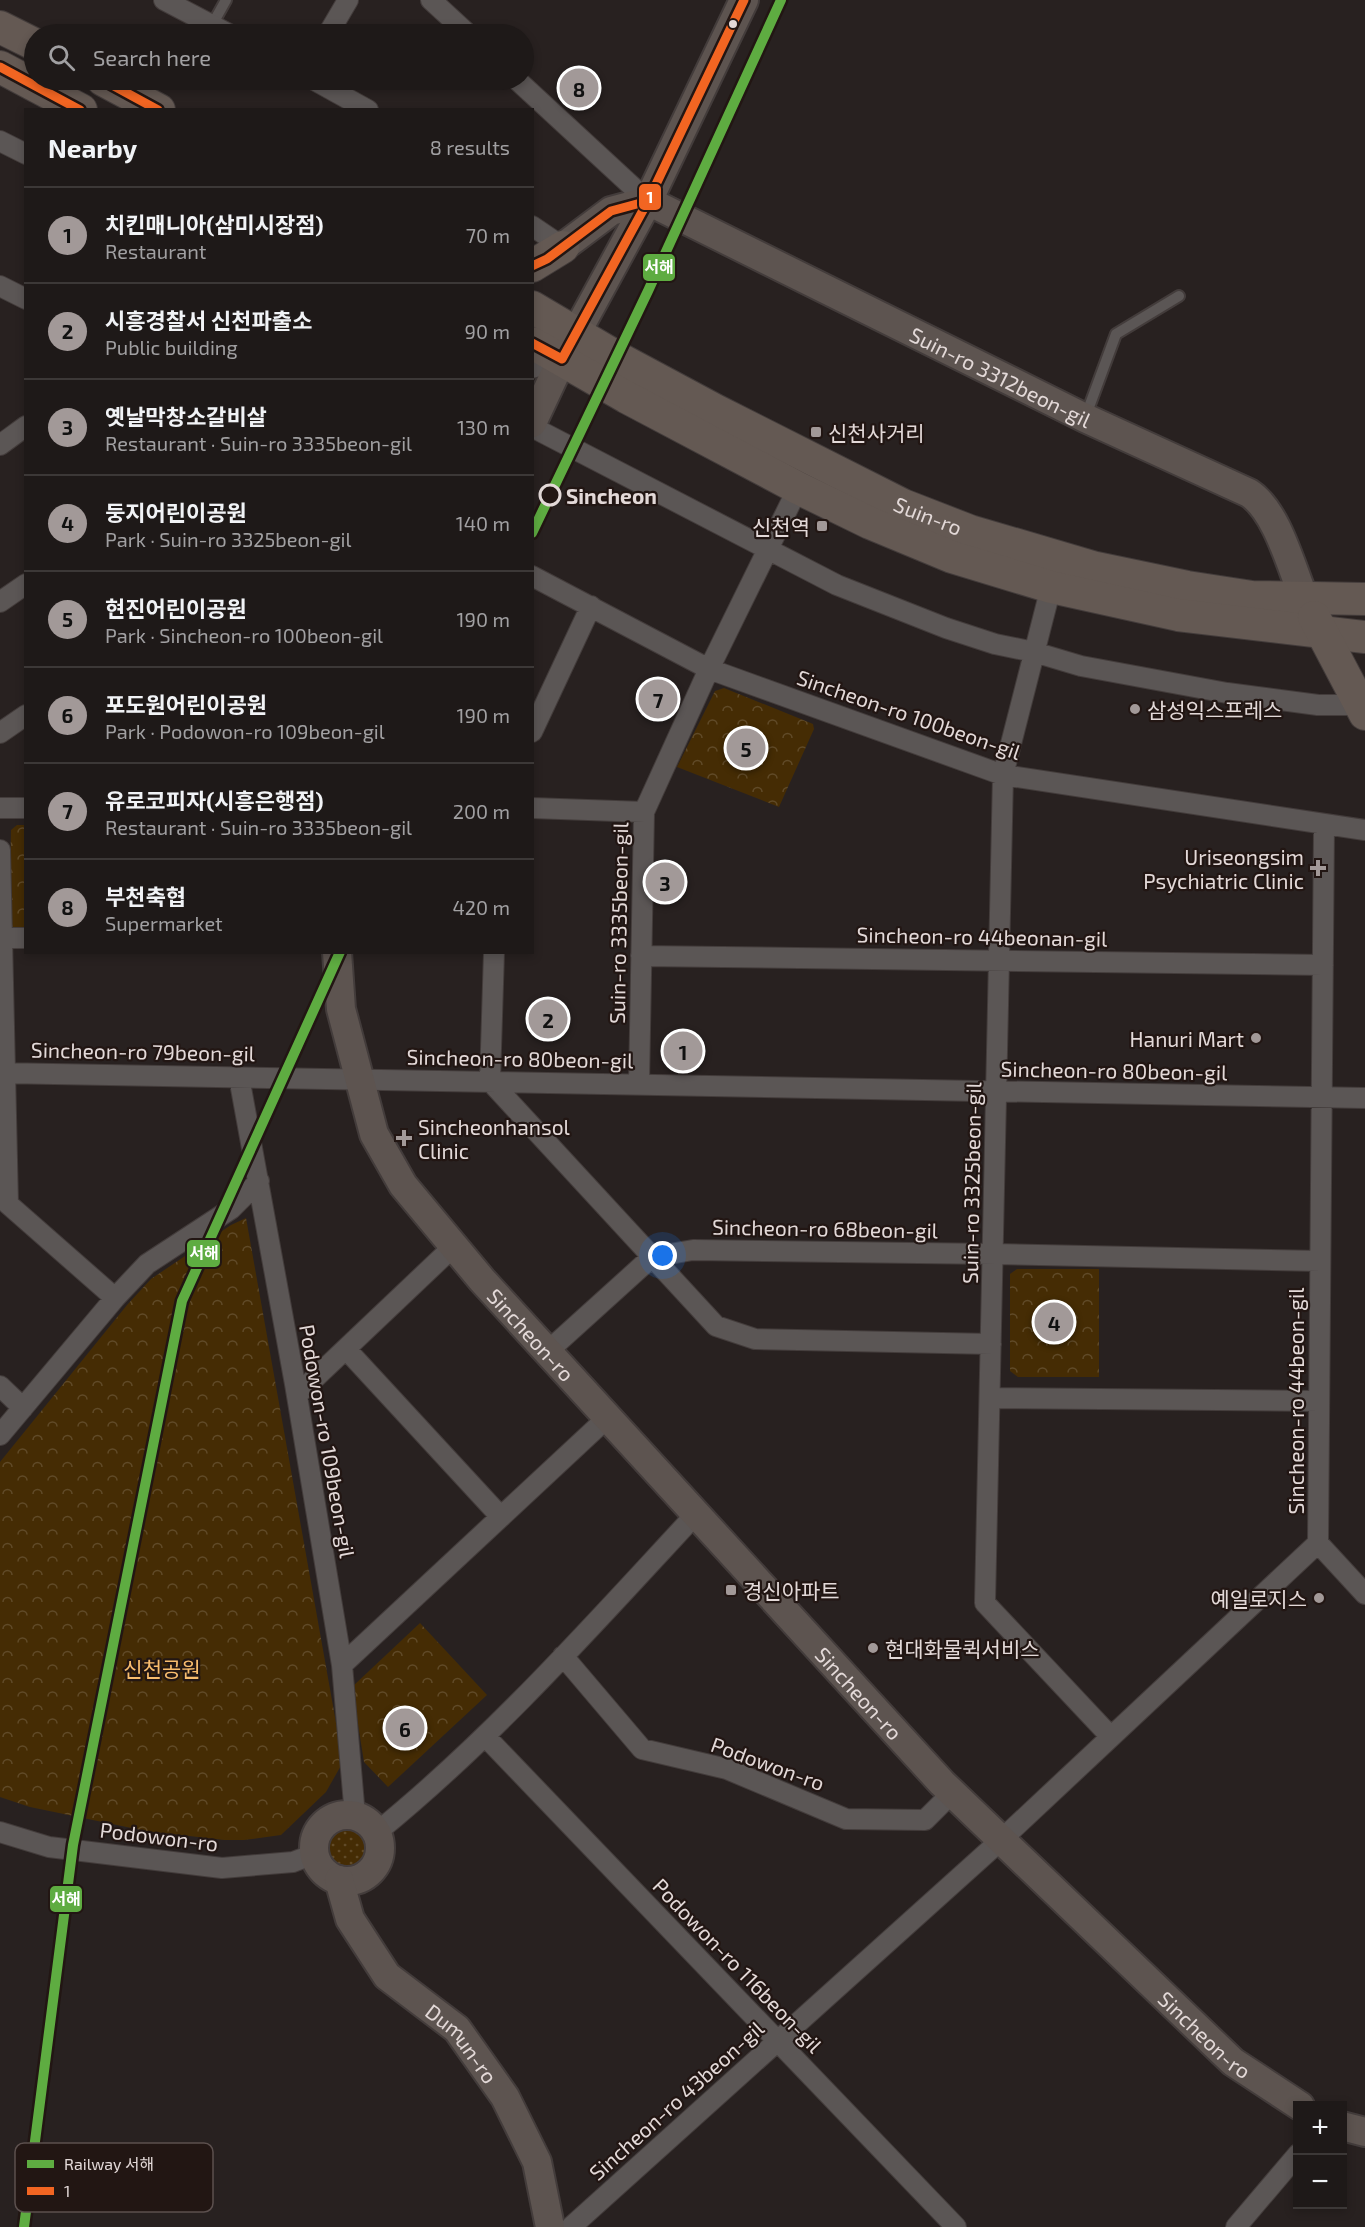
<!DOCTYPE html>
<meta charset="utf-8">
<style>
body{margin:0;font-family:"Exo 2","Noto Sans KR",sans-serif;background:#2b2625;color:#f1f3f6}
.controls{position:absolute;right:18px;bottom:18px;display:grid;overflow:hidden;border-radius:0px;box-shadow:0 3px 9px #0003}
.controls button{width:54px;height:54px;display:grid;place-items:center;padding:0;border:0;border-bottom:2px solid #3c3837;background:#1e1918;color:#f1f3f6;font:30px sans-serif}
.you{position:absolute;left:663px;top:1256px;width:21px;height:21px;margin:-15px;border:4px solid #fff;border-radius:50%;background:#1a73e8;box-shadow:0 0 0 9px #1a73e833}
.badge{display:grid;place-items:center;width:39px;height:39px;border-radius:50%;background:#a29998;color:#111;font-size:20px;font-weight:700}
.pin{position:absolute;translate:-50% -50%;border:3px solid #fff;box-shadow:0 2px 6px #0006}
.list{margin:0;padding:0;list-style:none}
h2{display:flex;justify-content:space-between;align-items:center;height:78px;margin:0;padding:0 24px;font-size:26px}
h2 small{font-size:20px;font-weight:400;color:#a1a0a2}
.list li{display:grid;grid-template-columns:39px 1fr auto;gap:18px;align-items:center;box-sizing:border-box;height:96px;padding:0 24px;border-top:2px solid #3c3837}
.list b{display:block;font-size:22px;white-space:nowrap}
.list p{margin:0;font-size:20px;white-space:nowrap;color:#a1a0a2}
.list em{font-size:20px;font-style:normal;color:#a1a0a2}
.icon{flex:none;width:33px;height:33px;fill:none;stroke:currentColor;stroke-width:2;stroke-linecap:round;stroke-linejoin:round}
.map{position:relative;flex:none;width:1365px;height:2227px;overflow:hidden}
.search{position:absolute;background:#1e1918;box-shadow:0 3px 9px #0003;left:24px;top:24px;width:510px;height:66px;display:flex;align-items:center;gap:15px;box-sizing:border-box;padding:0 21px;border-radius:33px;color:#a1a0a2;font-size:22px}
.panel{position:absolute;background:#1e1918;box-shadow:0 3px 9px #0003;left:24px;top:108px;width:510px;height:846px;border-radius:0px}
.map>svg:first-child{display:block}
</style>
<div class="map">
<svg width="1365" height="2227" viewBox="0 0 1365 2227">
<defs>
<pattern id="grass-dots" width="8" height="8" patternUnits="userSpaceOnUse" patternTransform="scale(1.5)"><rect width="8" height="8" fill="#452c04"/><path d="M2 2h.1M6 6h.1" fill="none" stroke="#604a28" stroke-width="1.8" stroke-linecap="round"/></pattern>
<pattern id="park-crowns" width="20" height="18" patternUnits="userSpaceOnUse" patternTransform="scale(1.5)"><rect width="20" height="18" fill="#452c04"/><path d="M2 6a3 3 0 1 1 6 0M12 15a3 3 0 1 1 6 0" fill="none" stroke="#604a28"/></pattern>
</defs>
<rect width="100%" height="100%" fill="#282120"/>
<!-- grass -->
<path fill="url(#grass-dots)" d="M328 1848a19 19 0 1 1 38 0a19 19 0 1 1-38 0Z"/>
<!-- park -->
<path fill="url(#park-crowns)" d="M724,688L813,724L814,729L779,807L677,767L715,691Z
M17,825H25V934H15L9,926L11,830Z
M246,1218L343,1762L326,1792L281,1835L244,1840H224L146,1831L30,1807L0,1797V1462L127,1305L151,1279L231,1225Z
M1017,1269H1099V1377H1018L1010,1371V1274Z
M420,1623L487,1695L388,1787L364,1762L352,1687Z"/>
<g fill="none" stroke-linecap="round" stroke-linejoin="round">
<defs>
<path id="lane" d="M212,25L226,0
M1085,418L1116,334L1179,296"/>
<path id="street" d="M164,0L229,34
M431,0L468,34
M328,34L348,0
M314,80L368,110
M517,80L648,201
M0,141L26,154
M532,226L563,247
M0,286L26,299
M532,368L562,359
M532,427L837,585L946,628L995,644L1034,652L1081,666L1227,693L1318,705H1360
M0,445L26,426
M532,576L709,669L1003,775L1365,830
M1051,587L1003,775L985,1603L1111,1737
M0,602L26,584
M532,732L591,606
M0,733L26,715
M0,808H26
M532,808L644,812
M0,850L8,1204L115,1298
M0,938H26
M494,952L490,1081L716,1326L755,1339L991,1344
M641,956L1323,965
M0,1073L1365,1098
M239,1077L295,1384L342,1665L355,1816
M639,1084L644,812L709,669L798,488
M346,1349L501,1517
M547,1352L652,1257L693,1250L994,1254L1320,1261
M0,1386L23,1408
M297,1395L454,1246
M990,1398L1319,1401
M0,1435L115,1298L147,1264L231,1209L259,1181
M1318,1543L1365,1594
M563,1656L642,1749L727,1769L846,1819L925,1820L952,1793
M342,1665L607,1418
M485,1736L956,2227
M0,1832L49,1847L222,1868L293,1862L314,1854
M376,1833C493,1738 593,1625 695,1515
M571,2227L1001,1840L1318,1543L1324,825
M1236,2227L1298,2154"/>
<g id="secondary">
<path id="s1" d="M648,201L1085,418L1249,493C1277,511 1291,567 1304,598"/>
<path d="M563,247L611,211L648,201"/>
<path d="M532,423L562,359L648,201L744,0"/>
<path id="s2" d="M337,952L341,1009L374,1134L403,1185L482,1280L942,1783L1233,2062L1300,2106"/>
<circle cx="347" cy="1848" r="33"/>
<path id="s3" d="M339,1880L350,1919L387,1976L457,2029L505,2097L537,2162L550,2227"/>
<path d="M1342,2126L1365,2132"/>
</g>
<g id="primary">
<path d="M0,27L34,44"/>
<path d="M0,67L81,110"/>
<path d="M103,80L159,110"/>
<path d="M532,266L563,247"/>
<path id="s4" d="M532,307L620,359L717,411L903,505L970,531L1096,568L1187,587L1252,597L1365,599"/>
<path d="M532,343L626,397L798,488L870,523L952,557L1051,587L1178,615L1365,637"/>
<path d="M1314,617L1365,714"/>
</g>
</defs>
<!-- lane casing -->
<use href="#lane" stroke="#433c3b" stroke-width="14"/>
<!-- street casing -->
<use href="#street" stroke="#433c3b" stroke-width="22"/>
<!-- secondary casing -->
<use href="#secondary" stroke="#433c3b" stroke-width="32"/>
<!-- primary casing -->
<use href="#primary" stroke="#433c3b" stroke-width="34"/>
<!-- lane -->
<use href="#lane" stroke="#5b5655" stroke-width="10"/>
<!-- street -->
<use href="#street" stroke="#5b5655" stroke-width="20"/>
<!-- secondary -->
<use href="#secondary" stroke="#5d5450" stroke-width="28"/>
<!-- primary -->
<use href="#primary" stroke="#645953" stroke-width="32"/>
<defs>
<path id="bus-1" d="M0,67L80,110
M103,80L158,110
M532,266L547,259L611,211L648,201
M532,343L562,359L648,201L744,0"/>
</defs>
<!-- bus-1 casing -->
<use href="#bus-1" stroke="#221613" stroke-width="14"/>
<!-- bus-1 -->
<use href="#bus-1" stroke="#f26522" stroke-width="9"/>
<defs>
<path id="rail-1" d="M532,533L648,291L781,0
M24,2227L73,1845L182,1301L340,952"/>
</defs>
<!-- rail-1 casing -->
<use href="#rail-1" stroke="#221613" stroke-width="15"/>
<!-- rail-1 -->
<use href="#rail-1" stroke="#5eac41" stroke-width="10"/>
</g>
<!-- markers -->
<circle fill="#e3d9d8" stroke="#221613" stroke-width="2" cx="733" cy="24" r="5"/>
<g fill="#a29998" stroke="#221613" stroke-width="2">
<rect x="810" y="426" width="12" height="12" rx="3"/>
<rect x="816" y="520" width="12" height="12" rx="3"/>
<circle cx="1135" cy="709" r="6"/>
<path d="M1315 859h6v6h6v6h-6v6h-6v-6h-6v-6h6z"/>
<circle cx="1256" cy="1038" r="6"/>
<path d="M401 1129h6v6h6v6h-6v6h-6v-6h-6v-6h6z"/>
<rect x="725" y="1584" width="12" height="12" rx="3"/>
<circle cx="1319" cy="1598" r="6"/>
<circle cx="873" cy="1648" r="6"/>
</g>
<circle fill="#221613" stroke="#e3d9d8" stroke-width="3" cx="550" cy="495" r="10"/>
<g text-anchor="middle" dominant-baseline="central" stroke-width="4.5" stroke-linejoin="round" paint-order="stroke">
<!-- street labels -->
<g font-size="21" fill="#e3d9d8" stroke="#221613">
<text stroke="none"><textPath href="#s1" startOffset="394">Suin-ro 3312beon-gil</textPath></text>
<text stroke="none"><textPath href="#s4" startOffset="448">Suin-ro</textPath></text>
<text transform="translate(909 714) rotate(19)">Sincheon-ro 100beon-gil</text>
<text transform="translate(618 923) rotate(-89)">Suin-ro 3335beon-gil</text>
<text transform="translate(982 936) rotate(1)">Sincheon-ro 44beonan-gil</text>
<text transform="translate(143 1051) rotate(1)">Sincheon-ro 79beon-gil</text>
<text transform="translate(520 1058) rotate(1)">Sincheon-ro 80beon-gil</text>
<text transform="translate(1114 1070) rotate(1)">Sincheon-ro 80beon-gil</text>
<text transform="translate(971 1183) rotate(-89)">Suin-ro 3325beon-gil</text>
<text transform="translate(825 1228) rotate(1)">Sincheon-ro 68beon-gil</text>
<text stroke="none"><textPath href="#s2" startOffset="442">Sincheon-ro</textPath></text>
<text transform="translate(1295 1401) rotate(-90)">Sincheon-ro 44beon-gil</text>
<text transform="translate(328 1441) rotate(80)">Podowon-ro 109beon-gil</text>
<text stroke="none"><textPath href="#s2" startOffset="928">Sincheon-ro</textPath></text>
<text transform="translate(768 1763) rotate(20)">Podowon-ro</text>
<text transform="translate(159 1836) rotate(7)">Podowon-ro</text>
<text transform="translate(738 1965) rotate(46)">Podowon-ro 116beon-gil</text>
<text stroke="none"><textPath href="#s2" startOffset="1414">Sincheon-ro</textPath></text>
<text stroke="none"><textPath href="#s3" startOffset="210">Dumun-ro</textPath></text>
<text transform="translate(676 2100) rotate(-42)">Sincheon-ro 43beon-gil</text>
</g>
<!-- poi labels -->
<g font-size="21" fill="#e3d9d8" stroke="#221613" text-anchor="start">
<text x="828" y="432">신천사거리</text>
<text x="810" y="526" text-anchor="end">신천역</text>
<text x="1147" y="709">삼성익스프레스</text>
<text x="1304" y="856" text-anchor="end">Uriseongsim<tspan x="1304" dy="24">Psychiatric Clinic</tspan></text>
<text x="1244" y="1038" text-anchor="end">Hanuri Mart</text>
<text x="418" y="1126">Sincheonhansol<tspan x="418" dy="24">Clinic</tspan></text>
<text x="743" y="1590">경신아파트</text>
<text x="1307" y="1598" text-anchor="end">예일로지스</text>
<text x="885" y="1648">현대화물퀵서비스</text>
</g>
<!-- stop labels -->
<g font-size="21" font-weight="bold" fill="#e3d9d8" stroke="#221613" text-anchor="start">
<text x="566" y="495">Sincheon</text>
</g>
<!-- park labels -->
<g font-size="21" fill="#f9bd6e" stroke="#221613">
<text x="162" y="1668">신천공원</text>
</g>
</g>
<!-- legend -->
<rect x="15" y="2143" width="198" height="69" rx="9" fill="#221613" stroke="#5c504e" stroke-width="1.5"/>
<rect x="27" y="2160" width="27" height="8" fill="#5eac41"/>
<rect x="27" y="2187" width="27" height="8" fill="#f26522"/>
<g font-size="16" fill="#e3d9d8">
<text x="64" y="2170">Railway 서해</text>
<text x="64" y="2197">1</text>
</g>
<g stroke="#221613" stroke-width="2">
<rect x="638" y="183" width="24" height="28" rx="6" fill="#f26522"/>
<rect x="642" y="253" width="34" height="29" rx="6" fill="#5eac41"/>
<rect x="186" y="1239" width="35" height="29" rx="6" fill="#5eac41"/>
<rect x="49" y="1885" width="34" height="28" rx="6" fill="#5eac41"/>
</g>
<g font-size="16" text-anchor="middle" font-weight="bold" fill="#fff">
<text x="650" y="203">1</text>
<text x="659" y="273">서해</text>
<text x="204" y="1259">서해</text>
<text x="66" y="1905">서해</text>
</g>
</svg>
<div class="controls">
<button>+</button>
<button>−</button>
</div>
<div class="you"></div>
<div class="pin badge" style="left:683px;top:1051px">1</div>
<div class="pin badge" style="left:548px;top:1019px">2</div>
<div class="pin badge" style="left:665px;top:882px">3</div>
<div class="pin badge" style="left:1054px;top:1322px">4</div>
<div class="pin badge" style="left:746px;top:748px">5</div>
<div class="pin badge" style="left:405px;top:1728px">6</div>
<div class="pin badge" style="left:658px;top:699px">7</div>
<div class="pin badge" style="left:579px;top:88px">8</div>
<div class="search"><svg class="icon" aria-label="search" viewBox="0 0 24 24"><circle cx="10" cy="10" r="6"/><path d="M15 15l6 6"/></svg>Search here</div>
<section class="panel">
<h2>Nearby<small>8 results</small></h2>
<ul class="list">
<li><span class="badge">1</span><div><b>치킨매니아(삼미시장점)</b><p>Restaurant</p></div><em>70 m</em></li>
<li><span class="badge">2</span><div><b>시흥경찰서 신천파출소</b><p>Public building</p></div><em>90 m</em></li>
<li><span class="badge">3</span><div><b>옛날막창소갈비살</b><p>Restaurant · Suin-ro 3335beon-gil</p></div><em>130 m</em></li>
<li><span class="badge">4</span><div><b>둥지어린이공원</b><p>Park · Suin-ro 3325beon-gil</p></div><em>140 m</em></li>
<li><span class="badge">5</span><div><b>현진어린이공원</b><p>Park · Sincheon-ro 100beon-gil</p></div><em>190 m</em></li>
<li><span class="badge">6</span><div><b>포도원어린이공원</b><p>Park · Podowon-ro 109beon-gil</p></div><em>190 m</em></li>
<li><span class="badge">7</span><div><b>유로코피자(시흥은행점)</b><p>Restaurant · Suin-ro 3335beon-gil</p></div><em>200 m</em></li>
<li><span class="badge">8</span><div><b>부천축협</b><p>Supermarket</p></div><em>420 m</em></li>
</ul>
</section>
</div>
